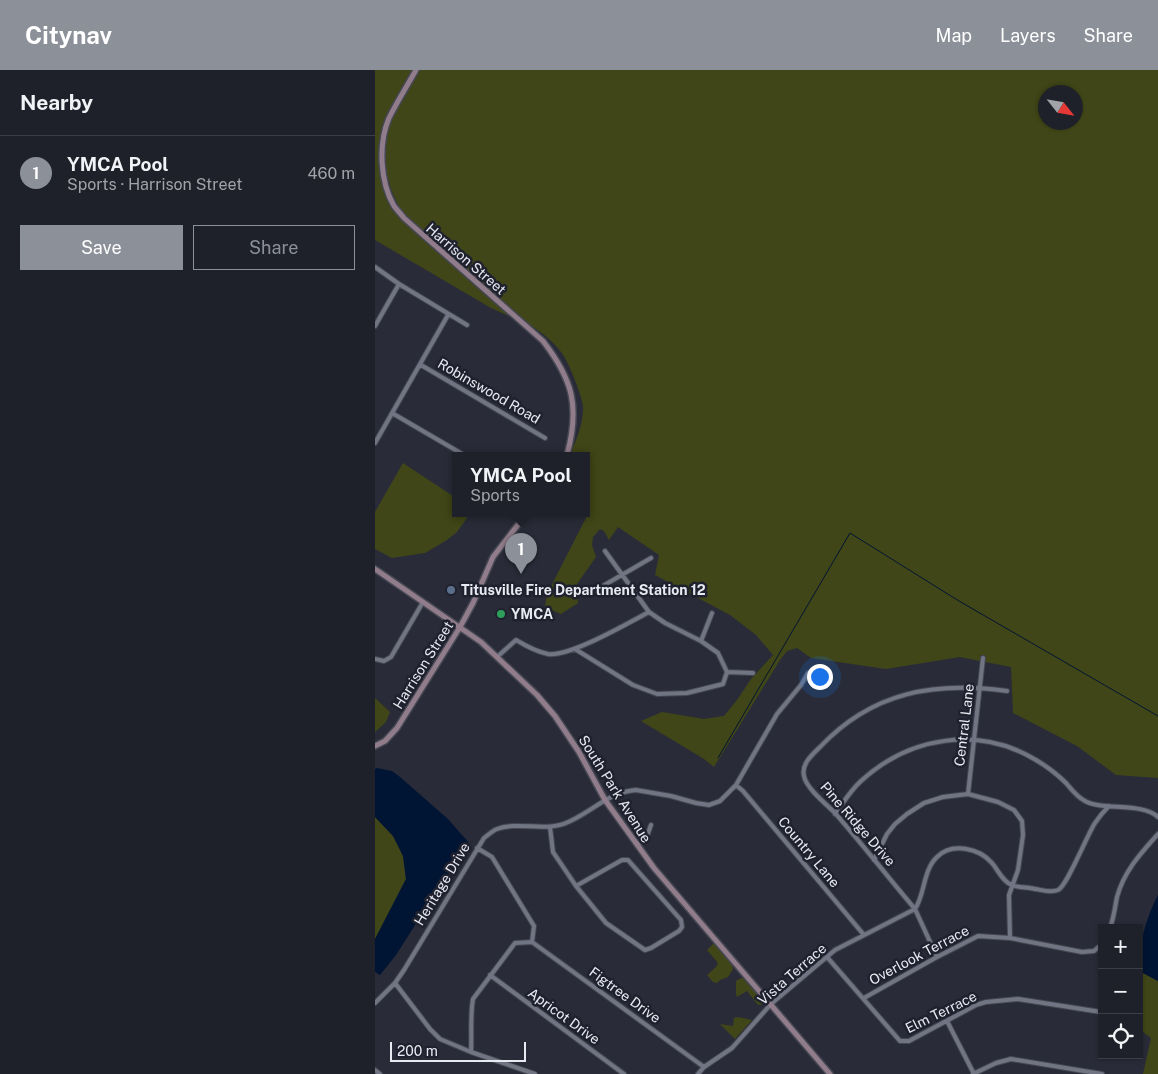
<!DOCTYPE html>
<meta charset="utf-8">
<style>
body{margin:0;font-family:"Public Sans",sans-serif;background:#2c2e36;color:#f1f3f6}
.controls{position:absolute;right:15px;bottom:15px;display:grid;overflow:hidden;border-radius:0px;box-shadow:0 1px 4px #0004}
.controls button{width:45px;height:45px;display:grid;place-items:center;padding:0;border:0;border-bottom:1px solid #3c3e47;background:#1f212a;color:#f1f3f6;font:25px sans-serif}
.compass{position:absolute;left:663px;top:15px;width:45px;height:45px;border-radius:50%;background:#1f212a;box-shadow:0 1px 4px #0004;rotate:121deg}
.scale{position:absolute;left:15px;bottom:12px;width:136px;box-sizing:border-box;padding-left:5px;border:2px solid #e8eaf2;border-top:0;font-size:14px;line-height:18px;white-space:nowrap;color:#e8eaf2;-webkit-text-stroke:4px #1f222e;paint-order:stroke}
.you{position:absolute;left:444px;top:606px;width:18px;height:18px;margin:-12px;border:4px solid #fff;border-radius:50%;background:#1a73e8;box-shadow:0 0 0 8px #1a73e833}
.badge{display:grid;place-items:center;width:32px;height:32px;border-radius:50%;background:#8c9099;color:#fff;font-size:16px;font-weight:700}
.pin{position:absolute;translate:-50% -41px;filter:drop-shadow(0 1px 2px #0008)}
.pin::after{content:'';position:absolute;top:26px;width:18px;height:15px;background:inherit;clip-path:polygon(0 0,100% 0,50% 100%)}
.popup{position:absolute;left:77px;top:382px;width:138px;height:65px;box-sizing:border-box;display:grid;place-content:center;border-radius:0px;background:#1f212a;filter:drop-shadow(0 1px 4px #0005);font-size:16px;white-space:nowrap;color:#a1a3a8}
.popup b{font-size:19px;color:#f1f3f6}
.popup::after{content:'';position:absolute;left:50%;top:100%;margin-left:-10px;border:10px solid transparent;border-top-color:#1f212a}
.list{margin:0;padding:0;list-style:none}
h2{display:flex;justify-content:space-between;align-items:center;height:65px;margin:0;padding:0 20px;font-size:21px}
h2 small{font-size:16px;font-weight:400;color:#a1a3a8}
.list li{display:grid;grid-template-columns:32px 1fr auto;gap:15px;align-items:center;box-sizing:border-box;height:75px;padding:0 20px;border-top:1px solid #3c3e47}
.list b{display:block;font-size:19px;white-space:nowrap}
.list p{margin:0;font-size:16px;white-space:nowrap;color:#a1a3a8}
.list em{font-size:16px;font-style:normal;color:#a1a3a8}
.actions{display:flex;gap:10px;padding:15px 20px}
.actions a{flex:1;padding:11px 0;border:1px solid #8c9099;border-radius:0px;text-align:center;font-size:18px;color:#8c9099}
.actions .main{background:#8c9099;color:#fff}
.icon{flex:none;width:28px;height:28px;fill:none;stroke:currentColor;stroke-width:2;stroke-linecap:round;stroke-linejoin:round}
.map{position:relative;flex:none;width:783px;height:1004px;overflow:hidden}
header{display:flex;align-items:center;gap:30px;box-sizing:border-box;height:70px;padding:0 25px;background:#8c9099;color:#fff}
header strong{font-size:24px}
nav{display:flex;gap:28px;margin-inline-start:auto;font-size:18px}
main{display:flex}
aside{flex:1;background:#1f212a}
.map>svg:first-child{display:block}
</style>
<header>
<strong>Citynav</strong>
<nav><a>Map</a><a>Layers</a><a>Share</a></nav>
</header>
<main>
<aside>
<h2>Nearby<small></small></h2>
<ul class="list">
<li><span class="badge">1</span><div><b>YMCA Pool</b><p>Sports · Harrison Street</p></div><em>460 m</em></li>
</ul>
<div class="actions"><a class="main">Save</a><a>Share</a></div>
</aside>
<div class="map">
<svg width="783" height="1004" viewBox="0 0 783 1004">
<rect width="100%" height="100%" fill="#292c38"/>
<!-- green -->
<path fill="#404617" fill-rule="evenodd" d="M0,0H38L11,48L5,76L17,136L37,160L136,247L116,238L0,170Z
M44,0H783V708L741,705L702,676L638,643L636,597L610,592V586L606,585L605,591L585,587L511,599L436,588L422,578L412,581L405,590L339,697L329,689L266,651L287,642L329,649L349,646L362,630L376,609L398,585L381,565L355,545L280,505L284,485L243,457L234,470L229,461L225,459L218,467L217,475L221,487L202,514L203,533L186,544L170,537L172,524L212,446L210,443L211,385H195C201,371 209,352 208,336C207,326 193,290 186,282C179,272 161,257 150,253L31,147C11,120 4,83 16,51C23,33 34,16 44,0ZM670,22H700V52H670Z
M28,393L81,428V443H93L92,448L82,462L72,470L50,483L17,488L0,479V442Z
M0,628L15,642L11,652L0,662Z
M0,747L18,766L28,786L31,809L0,869Z
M339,873L356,892L358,899L353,907L345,910L342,913L338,912L332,905L341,897L343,893L332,880Z
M764,901L783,911V1004H768L776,968L764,959Z
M366,908L371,910L389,934L383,935L372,921L362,927L361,924V911Z
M363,947L377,950L360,969L345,954L358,956L359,948Z"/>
<!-- water -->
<path fill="#001433" d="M2,698L17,701L25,707L73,749L94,773L89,778L21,885L5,905L0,902V869L31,809L28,786L18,766L0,747V699Z
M783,825V911L764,901C764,874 770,850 783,825Z"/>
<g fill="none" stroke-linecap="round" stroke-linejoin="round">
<!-- stream -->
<path stroke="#001433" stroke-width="1" d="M343,688L475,463L584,531L783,646"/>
<defs>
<path id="street" d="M0,197L24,214L92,255
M0,256L24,214
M46,295L170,368
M17,343L89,385
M0,373L73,245
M230,481L274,542
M214,524L276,488
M326,571L337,543
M122,587L141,570C151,576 162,582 173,584C195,587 253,553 274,542L290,553L326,571L343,583L352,602L348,614L312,623L282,624L258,615L200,579
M0,589L9,591L16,587L48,532
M352,602L378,603
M361,715L368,721L489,865
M593,724L608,588
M460,744C468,733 475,721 486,711C534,667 603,655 661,690C671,696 682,704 691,713C696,719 702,727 710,731C727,741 767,732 783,747
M175,757L178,782L201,816L231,853L270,880L276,878L304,861L307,857L306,850L253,790H247L201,816
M262,775L272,766L276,755
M499,790L512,764L520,754L532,744L549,733L568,727L593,724L623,732L639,740L647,751L648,765L643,800L634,825L635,868
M735,858C739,847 740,837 742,827C749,801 766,783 783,764
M157,872L329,997
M452,887L525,971H534L601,935L611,932L643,929L726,942
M562,887L540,839C550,824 548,800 562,787C577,772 604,778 617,793C623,800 628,812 637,815C644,818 653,817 660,819C667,820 675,823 683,820C692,816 712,765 720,753C724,747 729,741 734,736
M115,905L249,1004
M20,913L55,959L65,969L96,982L160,1004
M489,928L562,887L603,866L635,868L707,882L719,881L727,874
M0,933L20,913L29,900L109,768C113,765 117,761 122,759C142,751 169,762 191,753C216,743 233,722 261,720L296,726L321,733L334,735L345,731L361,715L402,644L426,615L433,603
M572,951L599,1004
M96,982C97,965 95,945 98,929L140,873L157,872L159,856L117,787L102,778
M0,1000L5,1004
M323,1004L329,997L357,978L396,934L460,880L540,839C513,807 487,774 460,743C451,734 431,718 429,706C426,694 437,685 445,677C497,622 559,611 632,621
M598,1004L621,993L636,989L727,1004"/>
<path id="secondary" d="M41,0C32,16 22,32 14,48C3,74 5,112 19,136C22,140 26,144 29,148L168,271C198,310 205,337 192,385
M0,499L106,572L162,625L180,646L204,682L230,730L279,798L455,1004
M0,676L10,671L22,658L85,557L98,533L118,487L152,443"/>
</defs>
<!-- street casing -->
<use href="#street" stroke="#454752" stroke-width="6"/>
<!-- secondary casing -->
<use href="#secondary" stroke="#454752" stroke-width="8"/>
<!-- street -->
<use href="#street" stroke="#717583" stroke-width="4"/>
<!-- secondary -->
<use href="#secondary" stroke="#907c8a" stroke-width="5"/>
</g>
<!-- markers -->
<circle fill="#5c6f8a" stroke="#1f222e" stroke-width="2" cx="76" cy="520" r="5"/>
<circle fill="#2e9e5b" stroke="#1f222e" stroke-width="2" cx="126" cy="544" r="5"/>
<g text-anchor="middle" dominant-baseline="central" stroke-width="5" stroke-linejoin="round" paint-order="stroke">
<!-- street labels -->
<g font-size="14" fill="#e8eaf2" stroke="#1f222e">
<text transform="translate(91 189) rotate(41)">Harrison Street</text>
<text transform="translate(114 321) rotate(30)">Robinswood Road</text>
<text transform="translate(48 595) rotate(-58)">Harrison Street</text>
<text transform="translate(589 655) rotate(-83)">Central Lane</text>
<text transform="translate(240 719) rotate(58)">South Park Avenue</text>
<text transform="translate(483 754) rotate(49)">Pine Ridge Drive</text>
<text transform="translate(434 782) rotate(50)">Country Lane</text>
<text transform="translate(67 814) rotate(-59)">Heritage Drive</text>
<text transform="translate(544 885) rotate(-28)">Overlook Terrace</text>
<text transform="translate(417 904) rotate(-41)">Vista Terrace</text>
<text transform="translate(250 925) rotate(36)">Figtree Drive</text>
<text transform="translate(566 942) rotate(-26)">Elm Terrace</text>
<text transform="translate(189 946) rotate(36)">Apricot Drive</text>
</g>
<!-- poi labels -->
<g font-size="14" font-weight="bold" fill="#e8eaf2" stroke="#1f222e" text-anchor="start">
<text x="86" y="520">Titusville Fire Department Station 12</text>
<text x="136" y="544">YMCA</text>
</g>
</g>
</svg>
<div class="controls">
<button>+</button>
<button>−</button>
<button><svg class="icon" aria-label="locate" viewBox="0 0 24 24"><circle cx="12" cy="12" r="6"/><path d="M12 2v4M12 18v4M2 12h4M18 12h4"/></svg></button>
</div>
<svg class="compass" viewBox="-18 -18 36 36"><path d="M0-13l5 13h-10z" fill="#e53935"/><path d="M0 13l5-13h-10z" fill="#a1a3a8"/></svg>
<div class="scale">200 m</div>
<div class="you"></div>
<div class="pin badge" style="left:146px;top:504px">1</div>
<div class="popup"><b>YMCA Pool</b>Sports</div>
</div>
</main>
